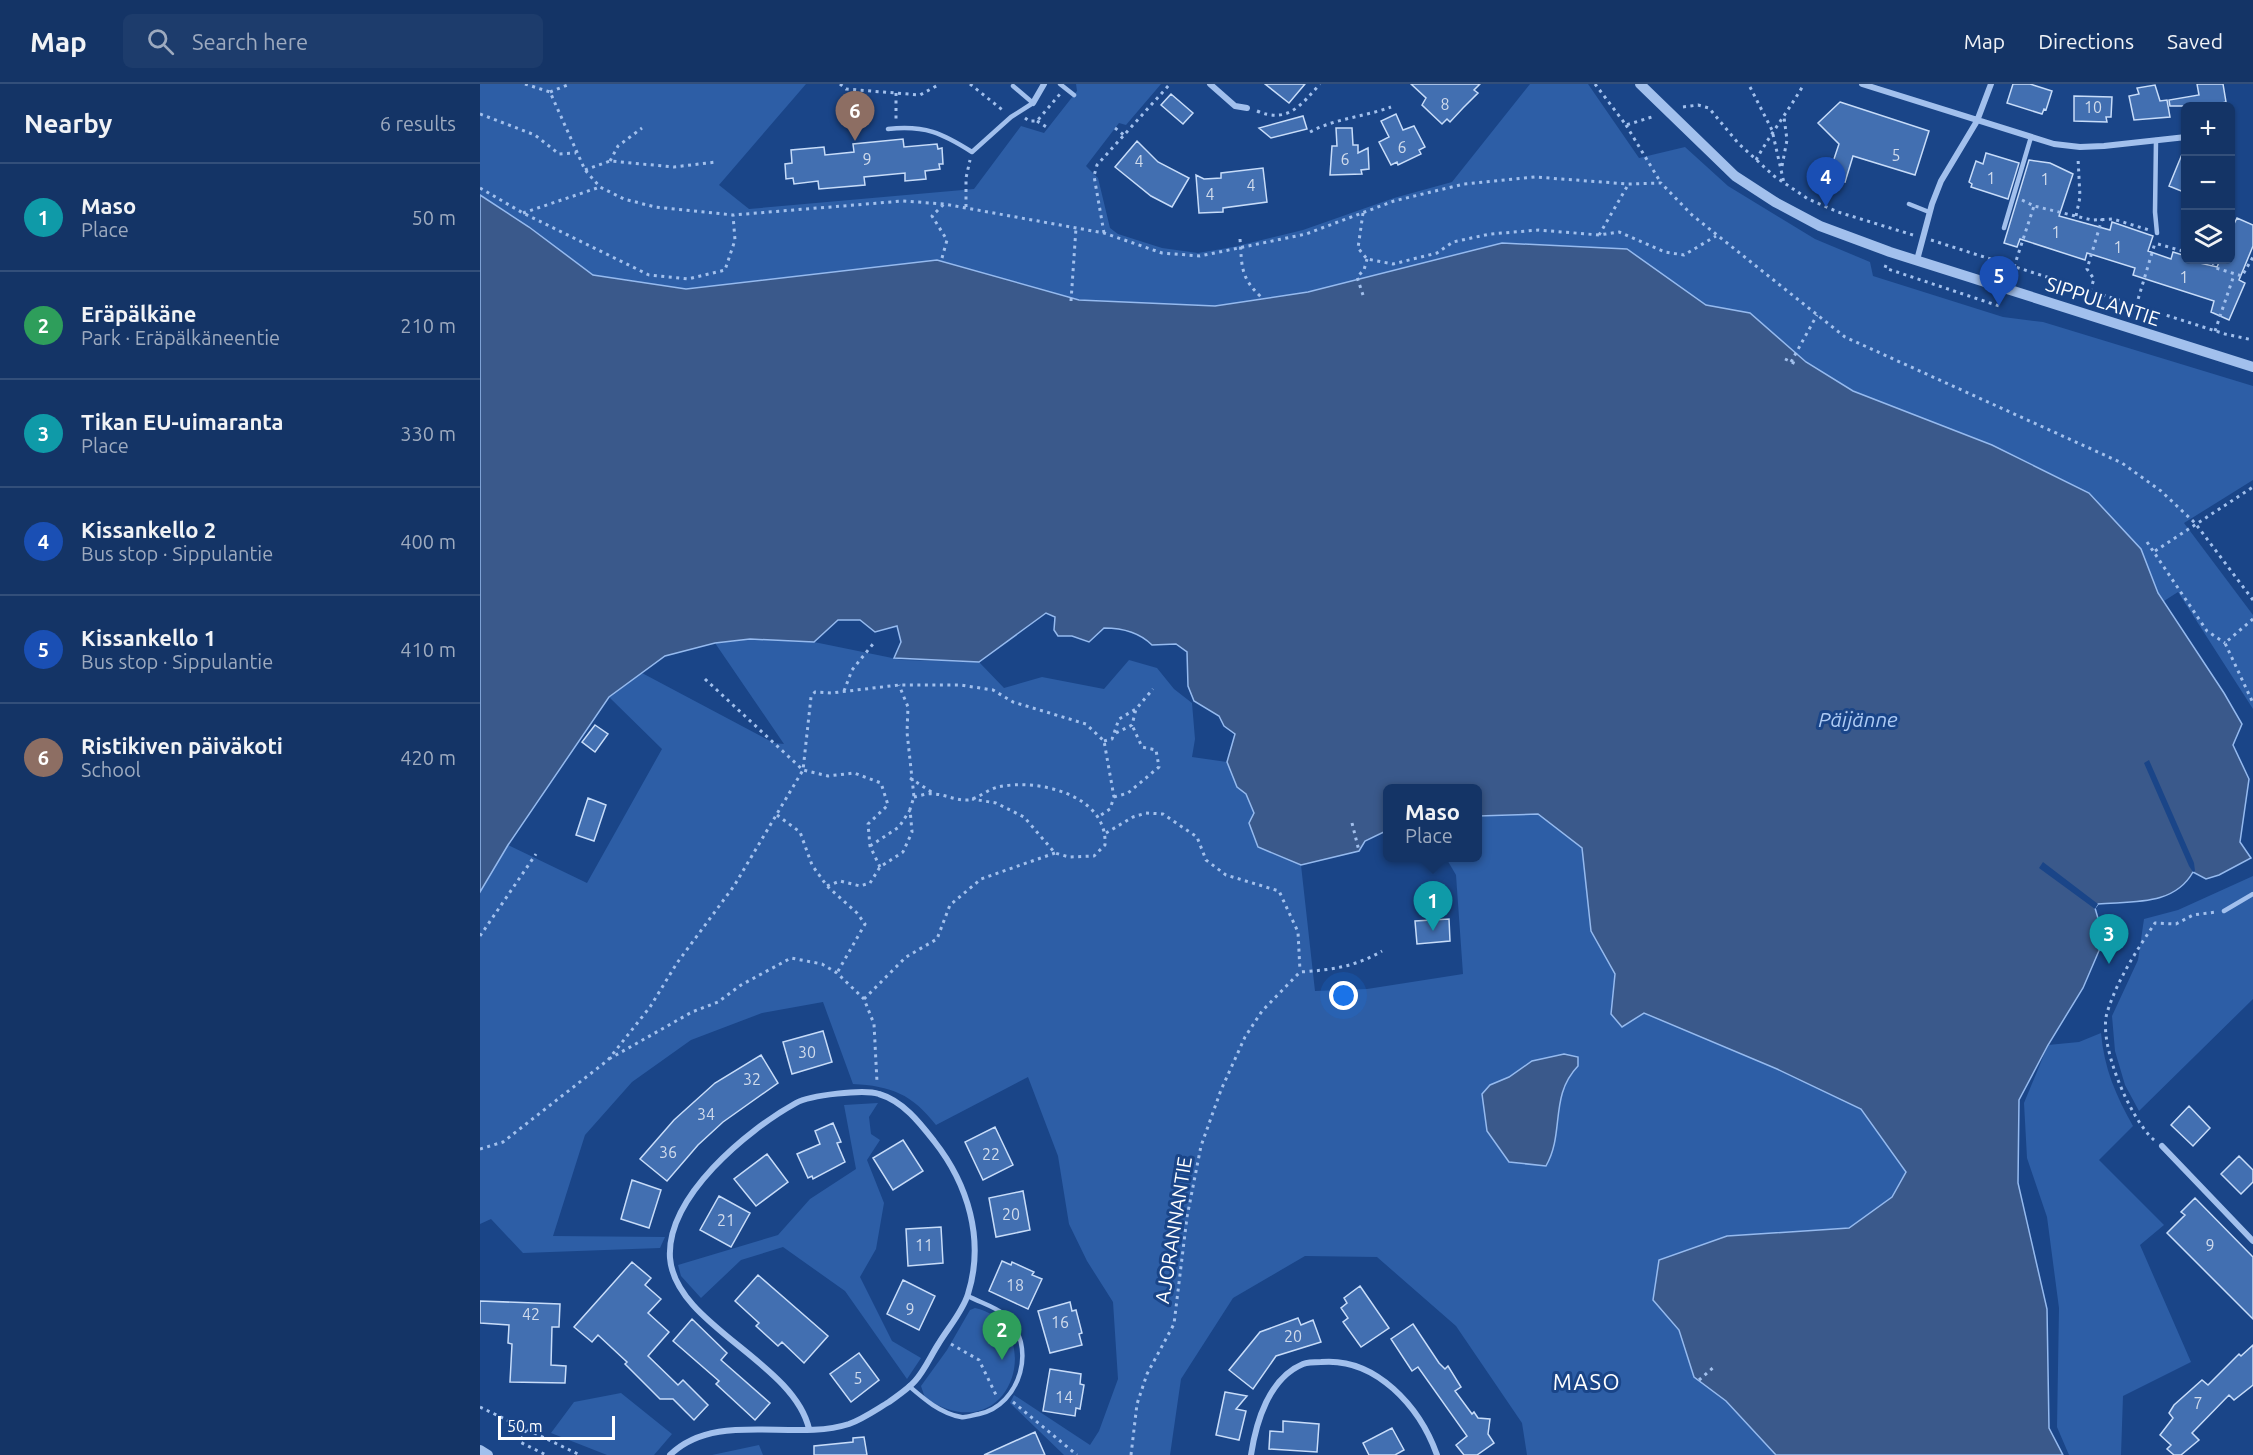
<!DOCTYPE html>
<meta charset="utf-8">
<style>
body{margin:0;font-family:Ubuntu,sans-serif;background:#1d3c6c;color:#f1f3f6}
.controls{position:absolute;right:18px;top:18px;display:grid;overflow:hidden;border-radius:9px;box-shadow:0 2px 4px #0004}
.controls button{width:54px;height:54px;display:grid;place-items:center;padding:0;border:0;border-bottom:2px solid #334f7a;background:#143466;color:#f1f3f6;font:30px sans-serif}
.scale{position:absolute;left:18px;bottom:15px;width:117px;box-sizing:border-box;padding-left:6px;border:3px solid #fff;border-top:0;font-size:16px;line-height:21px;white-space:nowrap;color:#fff;-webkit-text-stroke:4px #1a4588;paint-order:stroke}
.you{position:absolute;left:864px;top:912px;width:21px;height:21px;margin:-15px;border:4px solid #fff;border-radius:50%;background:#1a73e8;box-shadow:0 0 0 9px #1a73e833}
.badge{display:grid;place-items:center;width:39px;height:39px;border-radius:50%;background:#ffd85e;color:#fff;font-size:20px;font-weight:700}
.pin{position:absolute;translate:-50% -50px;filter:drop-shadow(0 2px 3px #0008)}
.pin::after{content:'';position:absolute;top:32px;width:21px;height:18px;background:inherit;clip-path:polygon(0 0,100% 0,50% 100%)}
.popup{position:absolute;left:903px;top:700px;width:99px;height:78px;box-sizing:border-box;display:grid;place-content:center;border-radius:9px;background:#143466;filter:drop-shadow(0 2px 4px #0005);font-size:20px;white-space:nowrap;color:#9daabf}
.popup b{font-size:22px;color:#f1f3f6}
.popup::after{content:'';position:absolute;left:50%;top:100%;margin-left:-12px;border:12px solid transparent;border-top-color:#143466}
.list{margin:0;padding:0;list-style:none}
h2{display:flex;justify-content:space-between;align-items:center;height:78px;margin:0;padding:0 24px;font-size:26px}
h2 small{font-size:20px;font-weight:400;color:#9daabf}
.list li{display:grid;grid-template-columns:39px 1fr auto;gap:18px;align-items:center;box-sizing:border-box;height:108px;padding:0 24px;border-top:2px solid #334f7a}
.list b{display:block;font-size:22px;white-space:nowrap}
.list p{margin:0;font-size:20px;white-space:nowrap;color:#9daabf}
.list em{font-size:20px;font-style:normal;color:#9daabf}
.icon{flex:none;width:33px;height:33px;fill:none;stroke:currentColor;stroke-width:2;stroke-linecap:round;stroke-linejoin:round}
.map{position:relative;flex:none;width:1773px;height:1371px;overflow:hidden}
header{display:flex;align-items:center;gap:36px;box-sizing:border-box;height:84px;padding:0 30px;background:#143466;border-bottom:2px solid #334f7a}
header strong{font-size:28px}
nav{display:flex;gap:33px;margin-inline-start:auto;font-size:21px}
.search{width:420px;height:54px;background:#1d3c6c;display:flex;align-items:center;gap:15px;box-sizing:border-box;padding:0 21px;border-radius:9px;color:#9daabf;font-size:22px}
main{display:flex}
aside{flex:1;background:#143466}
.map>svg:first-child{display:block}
</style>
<header>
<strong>Map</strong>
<div class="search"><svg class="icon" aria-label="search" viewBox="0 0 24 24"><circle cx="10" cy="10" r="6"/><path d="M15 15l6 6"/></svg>Search here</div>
<nav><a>Map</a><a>Directions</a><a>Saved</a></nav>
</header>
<main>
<aside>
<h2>Nearby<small>6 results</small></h2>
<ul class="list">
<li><span class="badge" style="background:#0f9aa8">1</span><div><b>Maso</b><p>Place</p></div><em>50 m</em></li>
<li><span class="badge" style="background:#2e9e5b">2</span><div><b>Eräpälkäne</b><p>Park · Eräpälkäneentie</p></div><em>210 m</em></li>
<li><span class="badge" style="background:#0f9aa8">3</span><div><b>Tikan EU-uimaranta</b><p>Place</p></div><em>330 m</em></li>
<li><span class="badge" style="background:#1a4fb4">4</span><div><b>Kissankello 2</b><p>Bus stop · Sippulantie</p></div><em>400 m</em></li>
<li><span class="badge" style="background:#1a4fb4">5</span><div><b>Kissankello 1</b><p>Bus stop · Sippulantie</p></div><em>410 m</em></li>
<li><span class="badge" style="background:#8d6e63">6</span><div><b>Ristikiven päiväkoti</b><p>School</p></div><em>420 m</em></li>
</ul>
</aside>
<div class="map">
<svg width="1773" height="1371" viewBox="0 0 1773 1371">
<rect width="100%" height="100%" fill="#1a4588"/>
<!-- green -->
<path fill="#2d5ea6" d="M0,0H326L239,101L269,125L494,105L541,42L564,49L597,7L596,0H681L646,41L639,39L606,82L618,94L630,144L638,150L682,164L718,169L753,163L823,146L914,114L972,98L1050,0H1108L1159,74L1205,63L1248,102L1335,155L1390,178L1393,192L1523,233L1563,238L1773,302V396L1704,439L1773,531V625L1698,508L1684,517L1678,509L1512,361L1373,307L1326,278L1270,229L1226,221L1147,165L735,222L599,216L457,176L206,205L113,191L49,143L0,111Z
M270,555L334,558L422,576L499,578L524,604L562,593L624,605L649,576L677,584L694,605L712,619L715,655L712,673L747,678L757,703L766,710L774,729L778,763L821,781L835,907L887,905L983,890L976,791L966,774H998V732L1058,730L1102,764L1111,846L1135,890L1131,929L1142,943L1164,929L1297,985L1381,1025L1426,1088L1412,1113L1369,1144L1247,1152L1173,1216L1199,1246L1214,1293L1246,1317L1296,1371H1047L1042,1339L976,1242L897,1173L825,1172L753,1214L701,1295L690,1371H584L530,1319L534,1311L610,1361L619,1347L638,1295L633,1218L607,1177L589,1140L578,1072L548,993L456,1041C432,1010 411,1002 373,1000L343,918L282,929L211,956L152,998L105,1051L73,1152L185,1153L180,1164L43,1169L11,1135L0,1140V808L28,761L107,799L182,665L129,613L162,589L294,659L304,660L235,559Z
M1773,792V915L1659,1027L1645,1001L1635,967L1632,932L1658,876L1664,835L1698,826Z
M1621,949C1624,984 1636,1012 1653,1042L1619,1076L1684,1141L1660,1161L1711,1278L1643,1312L1641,1371H1589L1577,1343L1579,1224L1567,1133L1547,1074L1544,1019L1568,961L1599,958Z
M398,1019L389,1033L391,1050L400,1056L387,1076L404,1119L396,1165L380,1193L412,1257L441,1274L427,1295L365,1207L303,1163L261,1176L221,1214L201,1192L198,1181L298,1151L330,1115L376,1085L364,1021Z
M495,1224C569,1241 533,1371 445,1314L441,1302L467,1266L490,1226Z
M141,1309L192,1350L174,1371H127L71,1349L94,1318Z
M279,1361L283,1371H232Z"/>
<!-- water -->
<path fill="#3a598b" stroke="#95baef" stroke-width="1.5" d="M0,111L49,143L113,191L206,205L457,176L599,216L735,222L828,208L1022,159L1147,165L1226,221L1270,229L1326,278L1373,307L1512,361L1609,409L1661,465L1678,509L1744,609L1762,640L1753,661L1769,695L1760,758L1771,774L1739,791L1726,795L1713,788C1694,822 1653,817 1618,820L1615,824L1624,855L1603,904L1568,961L1539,1016L1538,1099L1567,1225L1569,1344L1583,1371H1296L1246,1317L1214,1293L1199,1246L1173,1216L1179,1176L1247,1152L1369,1144L1412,1113L1426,1088L1381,1025L1297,985L1164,929L1142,943L1131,930L1135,890L1111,847L1102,764L1058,730L998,732V704H908V746L885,757L879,767L821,781L778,763L769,739L774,729L766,710L757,703L747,678L755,650L744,642L739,632L714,617L708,602L707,568L696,560L672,561C659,548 642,544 624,544L609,558L592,552H578L574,546L575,533L566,529L499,578L414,574L421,558L417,542L395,548L380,536H358L334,558L270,555L235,559L185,572L129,613L28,761L0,808Z
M1084,970L1098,973V982C1069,1012 1085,1049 1066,1082L1029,1078L1007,1047L1002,1010L1010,1001L1029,993L1052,977Z"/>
<!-- pier -->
<path fill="#1a4588" d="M1669,676L1714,779L1715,787L1713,788L1709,782L1664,679Z
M1563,778L1618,820L1615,825L1559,784Z"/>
<!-- building -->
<path fill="#426fb1" stroke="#c7dcf9" stroke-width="1.5" d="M785,0H825L809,19Z
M931,0H1000L994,6L998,9L983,24L970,38L967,35L962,40L942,21L946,14Z
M1533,0H1550L1572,7L1566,26L1564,25L1562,30L1527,19Z
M1717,0H1743L1746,18L1742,19L1743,22H1690L1689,16L1719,11Z
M1675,1L1680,17L1687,16L1690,33L1654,36L1649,12L1659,10L1657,4Z
M691,10L713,29L703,40L681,21Z
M1594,12L1632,13L1631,33H1626L1627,38L1594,37Z
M1360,18L1449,47L1435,91L1373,72L1365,98L1348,93L1359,60L1338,39Z
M916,30L923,46L934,42L945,63L939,66L941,70L918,81L917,78L911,81L899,58L909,53L901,37Z
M823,32L827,45L791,54L779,44Z
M856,44H872L873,61H878V69L888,64L889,85L881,86L882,90L850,91L852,62H857Z
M423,55L424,63L457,60L458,65L462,64L463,80H459L460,85L445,87L446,95L425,97V89L384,93L385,101L339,105L338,97L314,100L313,94L306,95L305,80L312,79L311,66L344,63L345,71L374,68L373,60Z
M657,57L678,78L709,94L692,123L671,112L635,83Z
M1705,63H1706V109L1689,102Z
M1506,69L1539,79L1528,115L1491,103L1492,100L1489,98L1496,77L1503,80Z
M1549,76L1570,79L1593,90L1579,132L1630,146L1632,138L1673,152L1668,167L1691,175L1693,168L1706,172V176L1737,183L1740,176H1750V139L1754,140L1757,134L1773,141V162L1759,196L1765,199L1749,236L1731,228L1734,217L1653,191L1655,184L1607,169L1605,176L1540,155L1537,163L1524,159Z
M783,84L787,118L743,124V128L719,129L716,91L724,95L741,94V89Z
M115,641L128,650L115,668L102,658Z
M108,714L126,721L114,757L96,751Z
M969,835L970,857L937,860L935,837Z
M343,947L352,978L312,990L303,958Z
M281,971L298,999L243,1038L218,1061L187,1097L160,1075L194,1036L235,999Z
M1709,1022L1730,1044L1713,1062L1691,1041Z
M353,1039L361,1058L357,1059L365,1078L333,1095L332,1092L328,1094L317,1070L340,1060L335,1047Z
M515,1043L533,1081L503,1096L485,1058Z
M423,1056L443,1087L413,1106L393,1074Z
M287,1070L308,1098L276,1122L254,1095Z
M1759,1072L1773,1086V1098L1761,1110L1741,1090Z
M152,1096L181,1106L169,1144L141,1135Z
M543,1107L550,1146L516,1153L509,1114Z
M239,1112L270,1129L251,1163L220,1146Z
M1715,1114L1773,1173V1235L1687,1149L1705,1131L1701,1128Z
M461,1143L463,1179L428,1182L426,1145Z
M522,1177L531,1181L532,1178L554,1188L552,1191L562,1195L548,1225L509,1207Z
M152,1178L171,1194L165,1201L181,1215L168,1229L189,1248L168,1272L198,1301L203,1296L228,1321L214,1336L193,1315H180L145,1280L147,1278L118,1251L112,1258L94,1243Z
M278,1191L348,1252L324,1279L302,1258L298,1262L276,1242L279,1239L255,1217Z
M423,1196L455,1212L439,1246L407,1230Z
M880,1202L909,1244L881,1263L863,1238L868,1234L861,1224L867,1219L864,1214Z
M0,1217L80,1220L79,1243H72L71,1281L86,1282L85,1299L30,1298L32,1260L28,1259L29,1241L0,1239Z
M590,1218L592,1227L596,1226L602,1249L599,1250L602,1261L570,1269L558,1227Z
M818,1234L821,1241L833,1236L841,1258L796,1272L773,1305L749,1286L780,1248Z
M212,1235L247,1269L241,1276L290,1319L275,1336L236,1300L239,1297L193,1257Z
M933,1240L959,1279L965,1285L968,1282L981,1303L975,1307L992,1330L994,1328L998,1334L1010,1335L1008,1350L1014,1359L997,1371H984L976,1361L987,1352L938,1283L932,1287L911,1255Z
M1773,1261V1301L1754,1316L1749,1311L1712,1349L1719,1356L1701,1371H1694L1687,1365L1691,1361L1680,1351L1693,1334L1689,1329L1694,1321L1722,1296L1728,1301L1759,1270L1761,1272Z
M379,1269L399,1296L371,1318L350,1290Z
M570,1285L601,1290L600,1300L604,1301L600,1325L596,1324L595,1332L563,1327Z
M745,1308L767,1312L756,1325L766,1327L759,1356L736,1351Z
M803,1337L839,1340L837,1368L789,1365L790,1347L803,1348Z
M912,1344L924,1366L915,1371H889L883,1359Z
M555,1348L565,1371H504Z
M384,1353L387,1371H334V1362L373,1358V1354Z"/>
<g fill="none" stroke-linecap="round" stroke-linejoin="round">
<!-- path -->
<path stroke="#a2c0ed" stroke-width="3" stroke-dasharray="3 4.5" stroke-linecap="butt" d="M45,0L70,8L105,86L120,103L144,115L175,123L253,131L423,117L464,120L624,149L682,169L720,172L826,150L914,117L984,100L1055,93L1148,100L1181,99L1212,131L1365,253L1642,379L1681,407L1715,439L1773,516
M360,0L366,5L440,11L460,0
M490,0L525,28
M1115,0L1146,41L1175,32
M1270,3L1292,46L1304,99
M70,8L90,0
M416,9V35
M1203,23L1218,21L1229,24L1258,59L1294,92L1328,115L1358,128L1433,151
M777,27C808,40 821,21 840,0
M0,30L55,51L79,70L96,69
M545,34L549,37H557L580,10
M557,37L568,44
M1146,41L1181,99
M635,44L644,51
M830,48C856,34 884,33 911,23
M1276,76C1291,49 1309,26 1324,0
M130,77L138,62L162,44
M1302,82L1307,56L1304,33
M105,86L130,77L194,83L236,78
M0,104L43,129L169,191L208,195L245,186L255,156L253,131
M1542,116L1554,122L1612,136L1633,135L1669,146
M486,123V94L490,76
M43,129L120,103
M883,129L878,164L887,175L913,180L957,169L973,158L1010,150L1059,146L1119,151L1139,148L1185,168L1204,171L1236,152
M1596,132L1600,113L1598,74
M624,149L614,92L617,81L690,0
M1119,151L1148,101
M760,155C762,182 760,193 781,213
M1451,156L1745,250L1773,256
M1678,160L1706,168
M462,174L467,156L452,132L464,120
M1725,176L1732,178L1736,184L1762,192L1773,173
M1406,181L1405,184L1519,222
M1534,183L1554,122
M1610,207L1614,195L1607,185L1622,135
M883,211L877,193L884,186L887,175
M591,217L596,144
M1656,222L1675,159
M1735,247L1754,191
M1305,275L1316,280
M1311,278L1337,231
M1667,458L1727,547L1745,559
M1675,467L1773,403
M1773,535L1745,559L1773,619
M225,595L323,686L348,692L374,689L401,699L408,721L388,740L390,762L400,783
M364,607L372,586L393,560
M636,649L652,641L656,625
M624,657L632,655L639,635L656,625L673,605
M430,694L453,709
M434,713C440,712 447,709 453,710C465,710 475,717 489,716C499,714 508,705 518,703C558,694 628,711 625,761L614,772L589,773L575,769L544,733L516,719L492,715
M634,713L648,709L679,683L676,666L662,663L652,641
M297,731L320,748L332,781L347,802L377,829L385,840L357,889
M872,739L879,767
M626,749L653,733L666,729L683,730L717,753L726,776L746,791L799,807L818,848L820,887
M390,762L419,743L430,726
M347,802L360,797L380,802L390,799L400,783L423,768L432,748L430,725L434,713L427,648L428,623L419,601
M0,852L56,770
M384,915L426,873L457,855L470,821L501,795L575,769
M129,975L212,928L238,918L261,901L311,874L342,880L357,889L384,915L394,940L397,998
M1674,1056C1650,1035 1618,960 1627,929C1637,896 1657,866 1675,839L1696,840L1713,831L1736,828
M0,1065L23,1058L128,976L170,923L197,879L254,802L323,686L331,613L335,608L351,609L419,601H480L513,606L533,618L606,640L624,657L634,713L630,725L618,733
M471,1260L499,1276L516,1311
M1219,1296L1235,1282
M533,1318L597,1371
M0,1323L100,1371
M46,1346L40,1358L66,1371
M651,1371L657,1320L667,1290L694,1240L707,1133L721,1062L741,1006L765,953L782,927L820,888C850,886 875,883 902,867"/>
<!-- service -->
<path stroke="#a2c0ed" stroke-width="4.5" d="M580,0L594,11
M408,45C445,41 462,49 492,68L531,33L553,19L533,2
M1676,56L1675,128L1677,149
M1429,120L1449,128
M1524,144L1551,53
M1744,827L1773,810
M429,1302C444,1315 460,1329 481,1333C486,1334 493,1331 499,1330C541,1321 558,1261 525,1231C516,1223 499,1218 488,1212"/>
<!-- minor -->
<path stroke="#a2c0ed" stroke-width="6" d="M730,0L755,22L767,24
M1382,0L1574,60L1600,63L1624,62L1706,53
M553,19L564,0
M1437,176L1452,120L1461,97L1497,37L1511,0
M1682,1062L1773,1157
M190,1371C236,1326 313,1358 369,1340C383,1335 397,1325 409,1318C417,1312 428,1305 435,1297C445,1286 451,1271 459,1259C468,1244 483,1227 488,1210C505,1156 488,1100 454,1057C440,1039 423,1017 399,1010C384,1005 330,1011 316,1019C267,1046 186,1113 190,1174C195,1241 314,1278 329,1345
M771,1371C776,1338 789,1294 823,1280C828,1278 836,1278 841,1278C896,1273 940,1323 957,1371"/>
<!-- tertiary -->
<path stroke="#a2c0ed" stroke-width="10" d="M1160,0L1255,92L1295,118L1340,142L1410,168L1773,283
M0,1366L8,1371"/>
</g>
<g text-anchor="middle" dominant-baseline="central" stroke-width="6" stroke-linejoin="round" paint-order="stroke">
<!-- number labels -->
<g font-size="16" fill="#d0dbec">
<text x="965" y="20">8</text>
<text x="1613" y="23">10</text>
<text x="922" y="63">6</text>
<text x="1416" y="71">5</text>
<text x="387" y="75">9</text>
<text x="865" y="75">6</text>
<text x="659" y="77">4</text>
<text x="1511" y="94">1</text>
<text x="1565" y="95">1</text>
<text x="771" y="101">4</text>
<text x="730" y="110">4</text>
<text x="1576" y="148">1</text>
<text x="1638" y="163">1</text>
<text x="1704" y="193">1</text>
<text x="327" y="968">30</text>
<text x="272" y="995">32</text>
<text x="226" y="1030">34</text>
<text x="188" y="1068">36</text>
<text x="511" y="1070">22</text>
<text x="531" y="1130">20</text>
<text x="246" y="1136">21</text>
<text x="444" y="1161">11</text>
<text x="1730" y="1161">9</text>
<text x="535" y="1201">18</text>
<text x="430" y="1225">9</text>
<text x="51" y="1230">42</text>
<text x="580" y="1238">16</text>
<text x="813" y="1252">20</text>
<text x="378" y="1294">5</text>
<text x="584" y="1313">14</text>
<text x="1718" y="1319">7</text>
</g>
<!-- street labels -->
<g font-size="20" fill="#fff" stroke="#1a4588">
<text transform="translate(1623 217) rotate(18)">SIPPULANTIE</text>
<text transform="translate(693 1146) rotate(-81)">AJORANNANTIE</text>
</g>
<!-- water labels -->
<g font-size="21" font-style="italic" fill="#aecbf4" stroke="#1a4588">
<text x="1378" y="635">Päijänne</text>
</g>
<!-- quarter labels -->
<g font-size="22" letter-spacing="1.5" fill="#fff" stroke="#1a4588">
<text x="1107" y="1297">MASO</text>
</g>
</g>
</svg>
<div class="controls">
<button>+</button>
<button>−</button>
<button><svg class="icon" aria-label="layers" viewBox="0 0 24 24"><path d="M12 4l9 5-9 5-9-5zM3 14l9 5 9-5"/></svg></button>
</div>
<div class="scale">50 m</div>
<div class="you"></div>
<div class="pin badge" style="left:953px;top:847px;background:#0f9aa8">1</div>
<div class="popup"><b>Maso</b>Place</div>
<div class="pin badge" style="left:522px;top:1276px;background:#2e9e5b">2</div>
<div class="pin badge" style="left:1629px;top:880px;background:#0f9aa8">3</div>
<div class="pin badge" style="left:1346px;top:123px;background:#1a4fb4">4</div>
<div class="pin badge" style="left:1519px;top:222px;background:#1a4fb4">5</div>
<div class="pin badge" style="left:375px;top:57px;background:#8d6e63">6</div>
</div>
</main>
